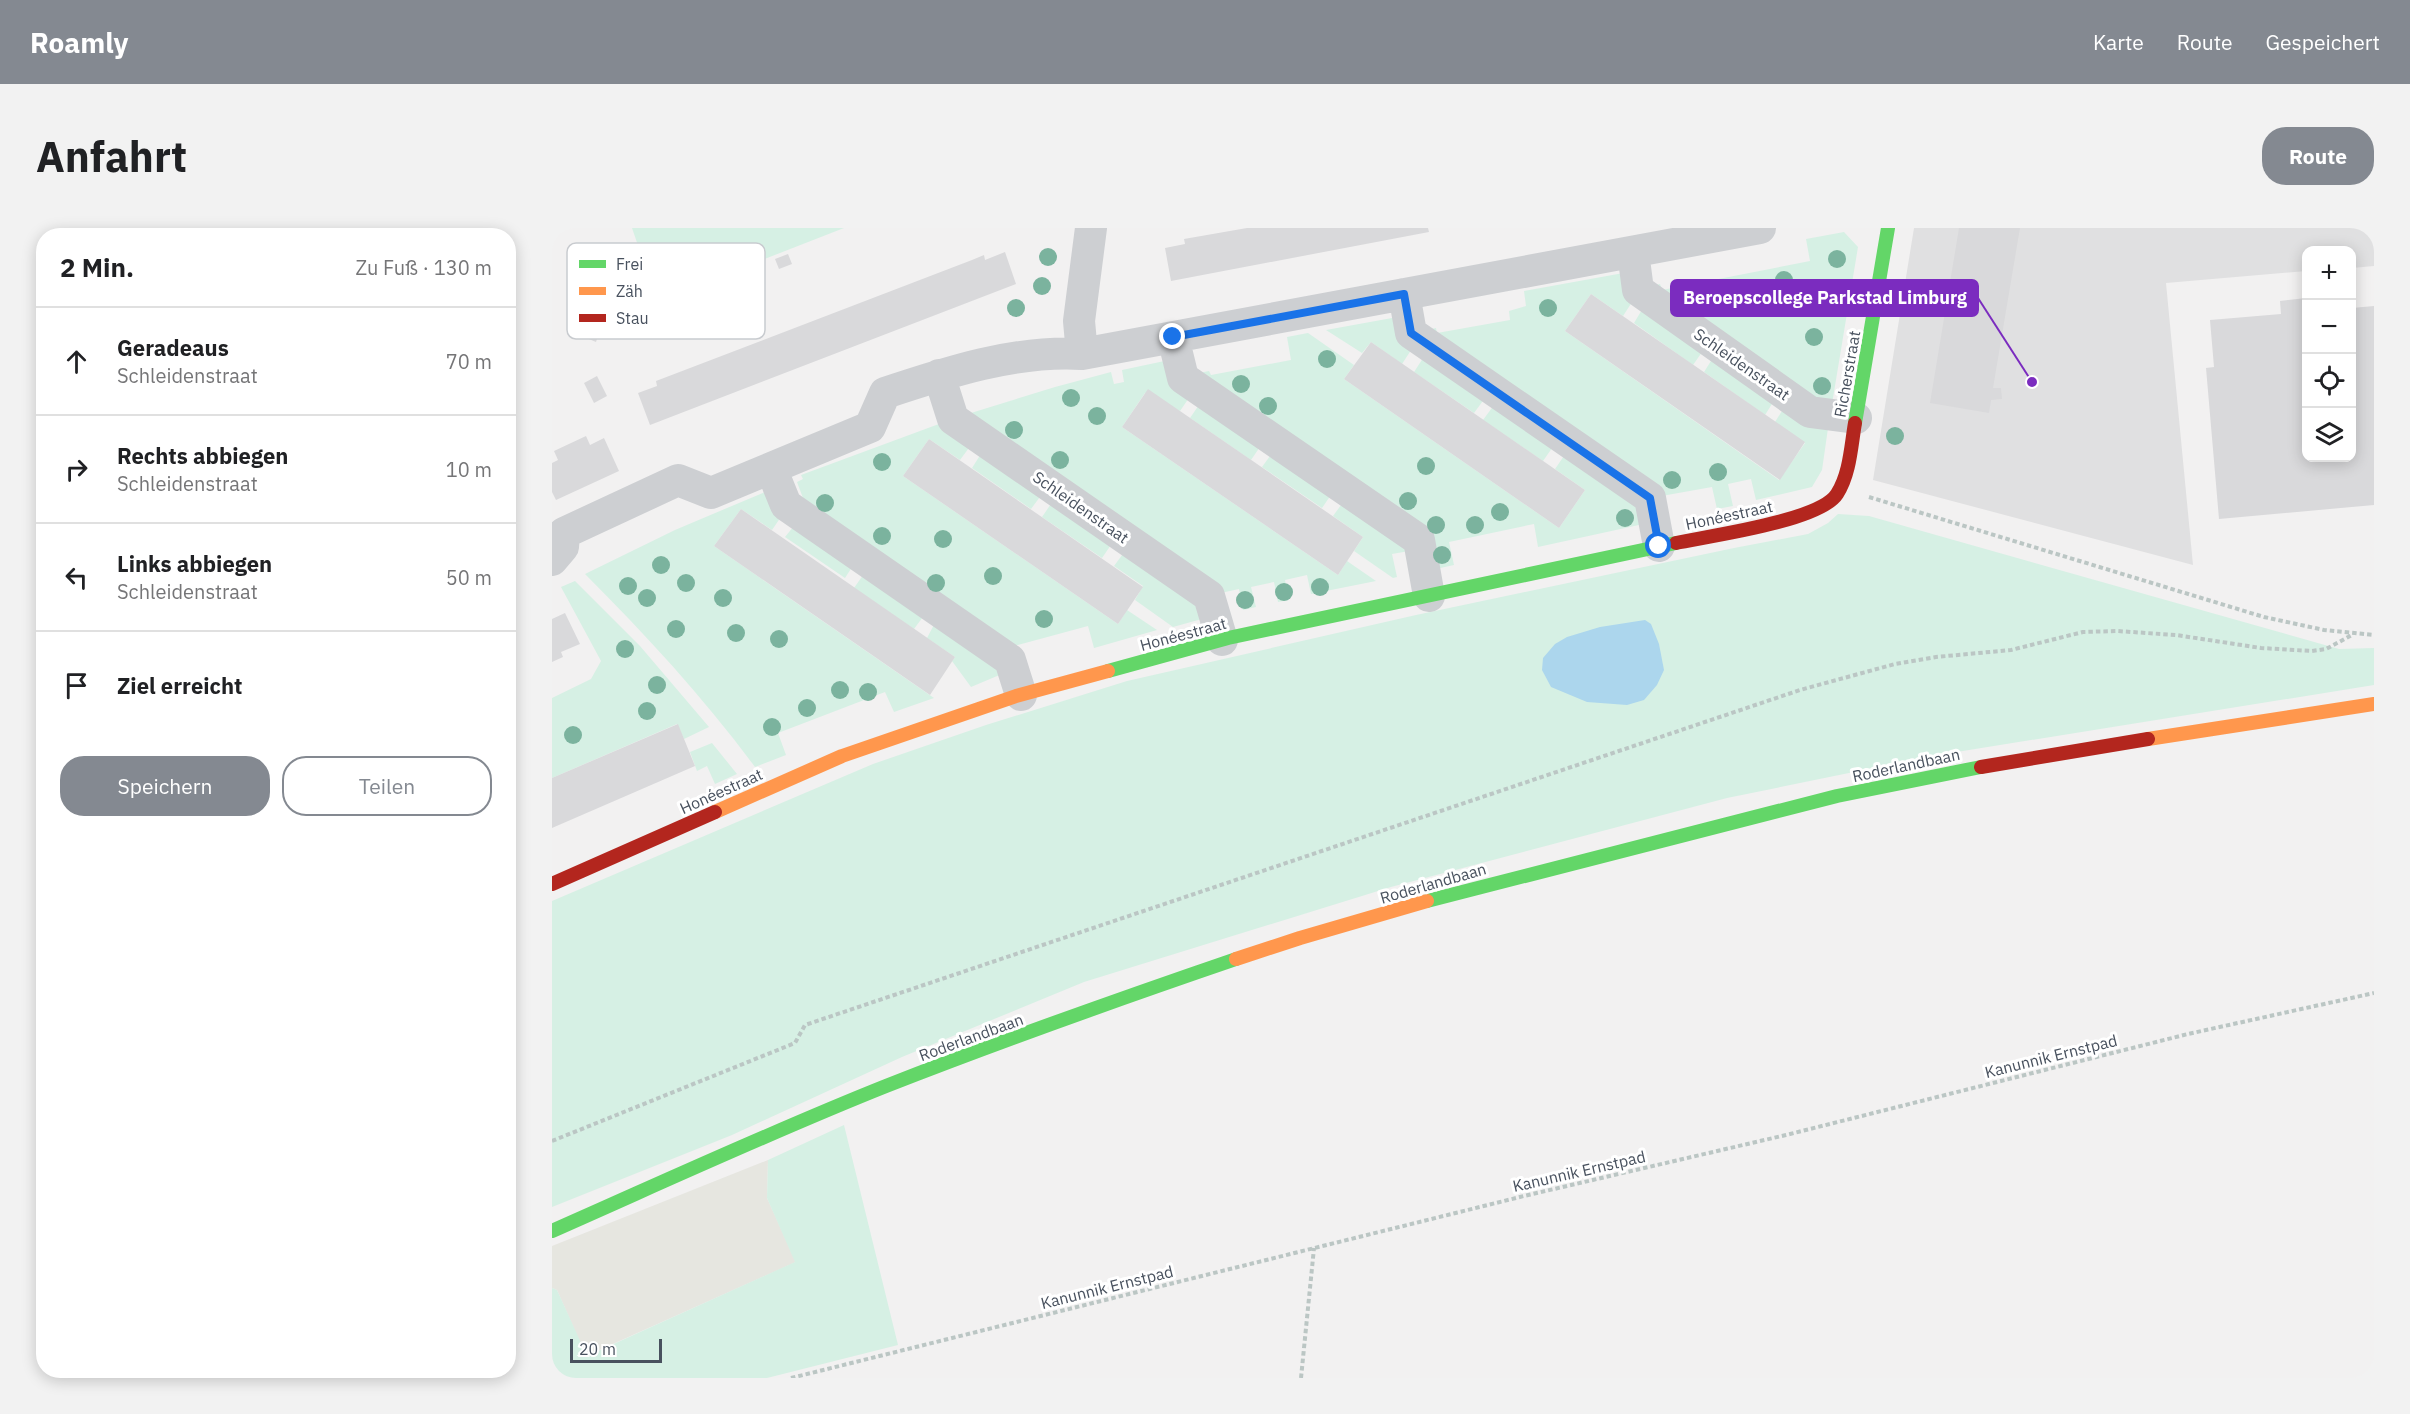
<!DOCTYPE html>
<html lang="de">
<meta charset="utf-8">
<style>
body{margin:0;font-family:"IBM Plex Sans",sans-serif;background:#f2f2f2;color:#202124}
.controls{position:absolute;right:18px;top:18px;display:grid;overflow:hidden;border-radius:12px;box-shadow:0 3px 15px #0003}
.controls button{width:54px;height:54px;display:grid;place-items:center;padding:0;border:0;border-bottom:2px solid #e0e0e0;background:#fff;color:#202124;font:30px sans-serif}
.scale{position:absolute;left:18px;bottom:15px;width:92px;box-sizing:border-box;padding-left:6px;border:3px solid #48515e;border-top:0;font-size:16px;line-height:21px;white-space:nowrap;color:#48515e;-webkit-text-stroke:4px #fff;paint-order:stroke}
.stop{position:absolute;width:18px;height:18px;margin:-14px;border:4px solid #1a73e8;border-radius:50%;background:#fff}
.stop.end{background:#1a73e8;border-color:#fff;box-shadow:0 2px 6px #0008}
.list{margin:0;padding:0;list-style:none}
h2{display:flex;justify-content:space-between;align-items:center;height:78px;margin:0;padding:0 24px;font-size:26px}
h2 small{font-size:20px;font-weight:400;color:#757577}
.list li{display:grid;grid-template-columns:39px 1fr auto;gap:18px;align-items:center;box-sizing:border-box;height:108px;padding:0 24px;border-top:2px solid #e0e0e0}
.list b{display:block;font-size:22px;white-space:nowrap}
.list p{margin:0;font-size:20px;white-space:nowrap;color:#757577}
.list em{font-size:20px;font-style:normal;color:#757577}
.actions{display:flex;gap:12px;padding:18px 24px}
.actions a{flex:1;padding:14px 0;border:2px solid #848991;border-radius:24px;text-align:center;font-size:21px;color:#848991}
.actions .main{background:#848991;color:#fff}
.icon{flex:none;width:33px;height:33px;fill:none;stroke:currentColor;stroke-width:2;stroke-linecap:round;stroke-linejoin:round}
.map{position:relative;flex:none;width:1822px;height:1150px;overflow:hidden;border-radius:24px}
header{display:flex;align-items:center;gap:36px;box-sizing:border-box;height:84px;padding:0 30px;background:#848991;color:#fff}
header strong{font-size:28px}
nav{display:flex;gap:33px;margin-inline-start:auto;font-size:21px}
.intro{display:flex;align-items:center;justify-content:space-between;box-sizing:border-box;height:144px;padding:0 36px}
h1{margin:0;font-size:42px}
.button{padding:15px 27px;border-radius:24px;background:#848991;color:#fff;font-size:21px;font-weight:700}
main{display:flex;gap:36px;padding:0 36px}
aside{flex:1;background:#fff;border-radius:24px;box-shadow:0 3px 15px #0003}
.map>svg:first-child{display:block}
</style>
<header>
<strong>Roamly</strong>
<nav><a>Karte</a><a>Route</a><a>Gespeichert</a></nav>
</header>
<div class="intro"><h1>Anfahrt</h1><a class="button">Route</a></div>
<main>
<aside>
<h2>2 Min.<small>Zu Fuß · 130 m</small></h2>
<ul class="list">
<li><svg class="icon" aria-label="ahead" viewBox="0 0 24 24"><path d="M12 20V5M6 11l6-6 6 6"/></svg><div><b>Geradeaus</b><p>Schleidenstraat</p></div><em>70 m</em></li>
<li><svg class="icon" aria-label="right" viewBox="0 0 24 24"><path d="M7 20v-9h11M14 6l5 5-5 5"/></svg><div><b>Rechts abbiegen</b><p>Schleidenstraat</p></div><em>10 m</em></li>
<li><svg class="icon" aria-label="left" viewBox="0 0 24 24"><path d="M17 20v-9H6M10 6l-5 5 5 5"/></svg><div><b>Links abbiegen</b><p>Schleidenstraat</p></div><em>50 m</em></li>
<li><svg class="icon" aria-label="arrive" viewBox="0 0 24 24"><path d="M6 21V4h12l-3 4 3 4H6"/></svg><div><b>Ziel erreicht</b></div></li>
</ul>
<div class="actions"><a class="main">Speichern</a><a>Teilen</a></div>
</aside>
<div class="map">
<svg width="1822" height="1150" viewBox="0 0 1822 1150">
<rect width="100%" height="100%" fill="#f2f1f1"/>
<!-- commercial -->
<path fill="#e6e6e0" d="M216,932L215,970L244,1034L34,1128L5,1062L0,1060V1018Z"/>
<!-- education -->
<path fill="#e0e0e1" d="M1362,0H1822V38L1800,40V22H1754V43L1614,55L1641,337L1321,252Z"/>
<!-- green -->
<path fill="#d6f0e4" d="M80,0H292L105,73Z
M1292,4L1306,19L1279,182L1092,60L1108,56L1110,62L1258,33L1254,11Z
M1077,44L1084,68L1071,88L1039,66L1013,103L1227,252L1253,215L1223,194L1235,175L1277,193L1270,242L1260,259L1204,272L1199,251L1176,256L1181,278L1165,281L1160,259L1104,269L865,104L884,100L885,105L958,92L957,83L974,78L972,63Z
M1094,75L1155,117L1141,137L1082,95Z
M851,88L863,116L850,136L819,114L810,125L774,102Z
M756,105L802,137L792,151L1007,300L1033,262L1003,241L1016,222L1092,275L1096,295L986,319L982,296L897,314L902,337L879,342L637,147L657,143L659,147L739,132L735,109Z
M875,124L936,166L922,185L862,144Z
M1164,125L1225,168L1213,187L1152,144Z
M622,131L641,164L628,183L593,165L570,199L786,347L795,333L824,353L759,366L755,347L733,352L737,372L726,374L722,354L699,359L704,379L691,382L687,361L664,366L406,189L503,159L559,144L562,156L572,154L570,142Z
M651,171L712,213L699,232L638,190Z
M945,173L1005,213L991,233L931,192Z
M395,193L422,213L408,232L377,211L351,248L566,396L575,382L605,402L542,420L536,398L462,418L251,270L245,254L251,251L249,247Z
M432,221L493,262L479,281L420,240Z
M723,221L783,261L770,280L710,239Z
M220,261L233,283L220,302L189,281L162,318L382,470L342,484L333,464L226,505L234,527L203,539C152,470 94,407 33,346L123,302Z
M795,269L863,322L840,326L845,349L841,350L802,323L811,309L781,288Z
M503,270L563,311L550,330L490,289Z
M1286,286L1317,288L1787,421L1822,420V457L1380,528L1175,570L839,659L532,754L350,829L180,907L0,979V673L321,536L434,497L575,453L864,387L1182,320L1256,306L1276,295Z
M246,293L304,333L293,350L233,309Z
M576,319L657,389L621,399L583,372L591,358L562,338Z
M316,340L376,382L362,401L302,360Z
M23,353L88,418L157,499L132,511L125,496L0,550V470L39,451L49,433L9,359Z
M385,391L457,443L419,459L400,433L403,429L375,410Z
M160,515L185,546L163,556L155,538L145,543L138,524Z
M292,897L346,1117L215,1150H5L0,1138V1060L5,1062L35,1128L243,1034L215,970L216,932Z"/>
<!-- water -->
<path fill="#acd6ed" d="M1093,392L1099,396L1107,416L1112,442L1105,457L1092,472L1075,477L1035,474L999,459L990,442L991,430L1003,416L1015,409L1048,399Z"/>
<!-- building -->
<path fill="#d9d9db" d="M695,0H876L877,4L619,53L613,20L633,16L632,11Z
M1407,0H1468L1441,160H1449L1450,171L1439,172L1437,185L1378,175Z
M453,24L464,56L98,197L86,165L105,158L104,153L420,32L432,27L433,32Z
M236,26L240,36L227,41L223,31Z
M1039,66L1253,214L1228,252L1013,103Z
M1754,70V230H1800V80L1822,78V277L1667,291L1654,140L1662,139L1658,92L1729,86L1728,73Z
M35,100L47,105L44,114L32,109Z
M819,114L1033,262L1007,300L792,151Z
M45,148L55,168L42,175L32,155Z
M596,161L811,309L786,347L570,199Z
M34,208L38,217L52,210L67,243L4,272L0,264V235L6,232L2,223Z
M377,211L591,359L566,396L351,248Z
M189,281L403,429L378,467L162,318Z
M13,385L28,416L9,424L11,429L0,434V391Z
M126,496L143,538L0,600V550Z"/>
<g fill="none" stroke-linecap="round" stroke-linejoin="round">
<!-- path -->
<path stroke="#bbc6c4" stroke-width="4" stroke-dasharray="4.5 3" stroke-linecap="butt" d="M1317,269L1712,389L1772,402L1822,407
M0,913L243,815L253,797L1248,462L1343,436L1384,429L1459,422L1531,404L1565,403L1624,407L1709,420L1760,423L1774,421L1800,407
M239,1150L972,968L1234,907L1636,806L1822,765
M749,1150L762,1020"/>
<!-- street -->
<path stroke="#cdcfd2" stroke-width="32" d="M1081,24L1086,62L1258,184L1304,190
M852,66L859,105L1098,270L1107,318
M621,109L631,150L867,312L877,368
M530,126L527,93L539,0
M387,147L401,191L657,368L670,412
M219,240L234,277L458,432L469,467
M12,305L126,252L159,265L318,199L333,165C396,144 463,122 530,126L1208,0
M0,332L11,319L12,305"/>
<!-- fast -->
<path stroke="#63d668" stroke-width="14" d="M1303,195L1336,0
M556,443L676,410L1124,315
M875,673L1285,568L1429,539
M0,1003C111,954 221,903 334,858C449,813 567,771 684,731"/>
<!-- slow -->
<path stroke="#ff974d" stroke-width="14" d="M1596,511L1822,476
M163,584L290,528L464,468L556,443
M684,731L748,710L875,673"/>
<!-- jam -->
<path stroke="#b3261e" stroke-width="14" d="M1124,315C1157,308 1268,293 1285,266C1298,246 1299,218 1303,195
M1429,539L1596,511
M0,656L163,584"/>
</g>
<!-- trees -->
<g fill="#7bb39e">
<circle cx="496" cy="29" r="9"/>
<circle cx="1285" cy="31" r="9"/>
<circle cx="1232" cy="52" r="9"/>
<circle cx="490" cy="58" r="9"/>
<circle cx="464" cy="80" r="9"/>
<circle cx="996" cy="80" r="9"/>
<circle cx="1262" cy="109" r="9"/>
<circle cx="775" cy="131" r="9"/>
<circle cx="689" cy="156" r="9"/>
<circle cx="1270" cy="158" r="9"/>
<circle cx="519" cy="170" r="9"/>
<circle cx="716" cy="178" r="9"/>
<circle cx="545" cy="188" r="9"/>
<circle cx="462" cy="202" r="9"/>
<circle cx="1343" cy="208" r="9"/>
<circle cx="508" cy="232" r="9"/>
<circle cx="330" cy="234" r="9"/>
<circle cx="874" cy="238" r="9"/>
<circle cx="1166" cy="244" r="9"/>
<circle cx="1120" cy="252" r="9"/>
<circle cx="856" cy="273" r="9"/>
<circle cx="273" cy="275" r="9"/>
<circle cx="948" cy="284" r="9"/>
<circle cx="1073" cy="290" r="9"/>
<circle cx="884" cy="297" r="9"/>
<circle cx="923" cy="297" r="9"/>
<circle cx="330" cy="308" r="9"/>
<circle cx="391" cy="311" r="9"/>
<circle cx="890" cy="327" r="9"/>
<circle cx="109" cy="337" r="9"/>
<circle cx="441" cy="348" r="9"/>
<circle cx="134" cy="355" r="9"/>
<circle cx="384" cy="355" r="9"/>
<circle cx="76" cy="358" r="9"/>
<circle cx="768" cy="359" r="9"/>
<circle cx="732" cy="364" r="9"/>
<circle cx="95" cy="370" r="9"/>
<circle cx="171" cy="370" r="9"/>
<circle cx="693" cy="372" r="9"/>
<circle cx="492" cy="391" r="9"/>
<circle cx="124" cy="401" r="9"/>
<circle cx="184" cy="405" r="9"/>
<circle cx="227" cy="411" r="9"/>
<circle cx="73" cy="421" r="9"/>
<circle cx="105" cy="457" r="9"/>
<circle cx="288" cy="462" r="9"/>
<circle cx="316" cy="464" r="9"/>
<circle cx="255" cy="480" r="9"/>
<circle cx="95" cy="483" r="9"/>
<circle cx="220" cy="499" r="9"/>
<circle cx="21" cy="507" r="9"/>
</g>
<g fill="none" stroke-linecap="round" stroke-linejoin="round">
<!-- route -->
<path stroke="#1a73e8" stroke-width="8" d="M621,109L852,66L859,105L1098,270L1107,318"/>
</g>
<g text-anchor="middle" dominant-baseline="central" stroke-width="6" stroke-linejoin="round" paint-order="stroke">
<!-- street labels -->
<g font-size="16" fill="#48515e" stroke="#fff">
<text transform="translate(1190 136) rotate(35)">Schleidenstraat</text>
<text transform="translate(1295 146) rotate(-80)">Richerstraat</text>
<text transform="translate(529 279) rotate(35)">Schleidenstraat</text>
<text transform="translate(1177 287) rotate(-12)">Honéestraat</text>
<text transform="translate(631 406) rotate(-15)">Honéestraat</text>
<text transform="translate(1354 537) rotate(-12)">Roderlandbaan</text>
<text transform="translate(169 563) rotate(-24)">Honéestraat</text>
<text transform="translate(881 655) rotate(-16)">Roderlandbaan</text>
<text transform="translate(419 809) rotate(-20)">Roderlandbaan</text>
<text transform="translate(1499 828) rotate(-14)">Kanunnik Ernstpad</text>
<text transform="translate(1027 943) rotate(-13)">Kanunnik Ernstpad</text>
<text transform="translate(555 1059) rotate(-14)">Kanunnik Ernstpad</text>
</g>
</g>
<!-- legend -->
<rect x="15" y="15" width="198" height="96" rx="9" fill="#fff" stroke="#c8cbcf" stroke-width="1.5"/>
<rect x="27" y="32" width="27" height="8" fill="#63d668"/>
<rect x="27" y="59" width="27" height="8" fill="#ff974d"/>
<rect x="27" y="86" width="27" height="8" fill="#b3261e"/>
<g font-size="16" fill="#48515e">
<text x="64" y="42">Frei</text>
<text x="64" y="69">Zäh</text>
<text x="64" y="96">Stau</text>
</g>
<!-- callouts -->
<path fill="none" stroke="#7b2cbf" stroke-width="2" d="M1480 154L1426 70"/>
<circle fill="#7b2cbf" stroke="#fff" stroke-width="2" cx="1480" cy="154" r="6"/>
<rect fill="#7b2cbf" stroke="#7b2cbf" stroke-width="2" x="1119" y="52" width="307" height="36" rx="6"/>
<g font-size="18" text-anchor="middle" font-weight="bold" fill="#fff">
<text x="1273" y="76">Beroepscollege Parkstad Limburg</text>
</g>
</svg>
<div class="controls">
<button>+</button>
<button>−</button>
<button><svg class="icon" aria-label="locate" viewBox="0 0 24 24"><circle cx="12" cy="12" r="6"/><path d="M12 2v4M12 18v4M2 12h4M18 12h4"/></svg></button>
<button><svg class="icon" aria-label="layers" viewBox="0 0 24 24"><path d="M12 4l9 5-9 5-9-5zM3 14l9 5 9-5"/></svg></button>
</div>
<div class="scale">20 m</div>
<div class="stop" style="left:1107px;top:318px"></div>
<div class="stop end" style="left:621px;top:109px"></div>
</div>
</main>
